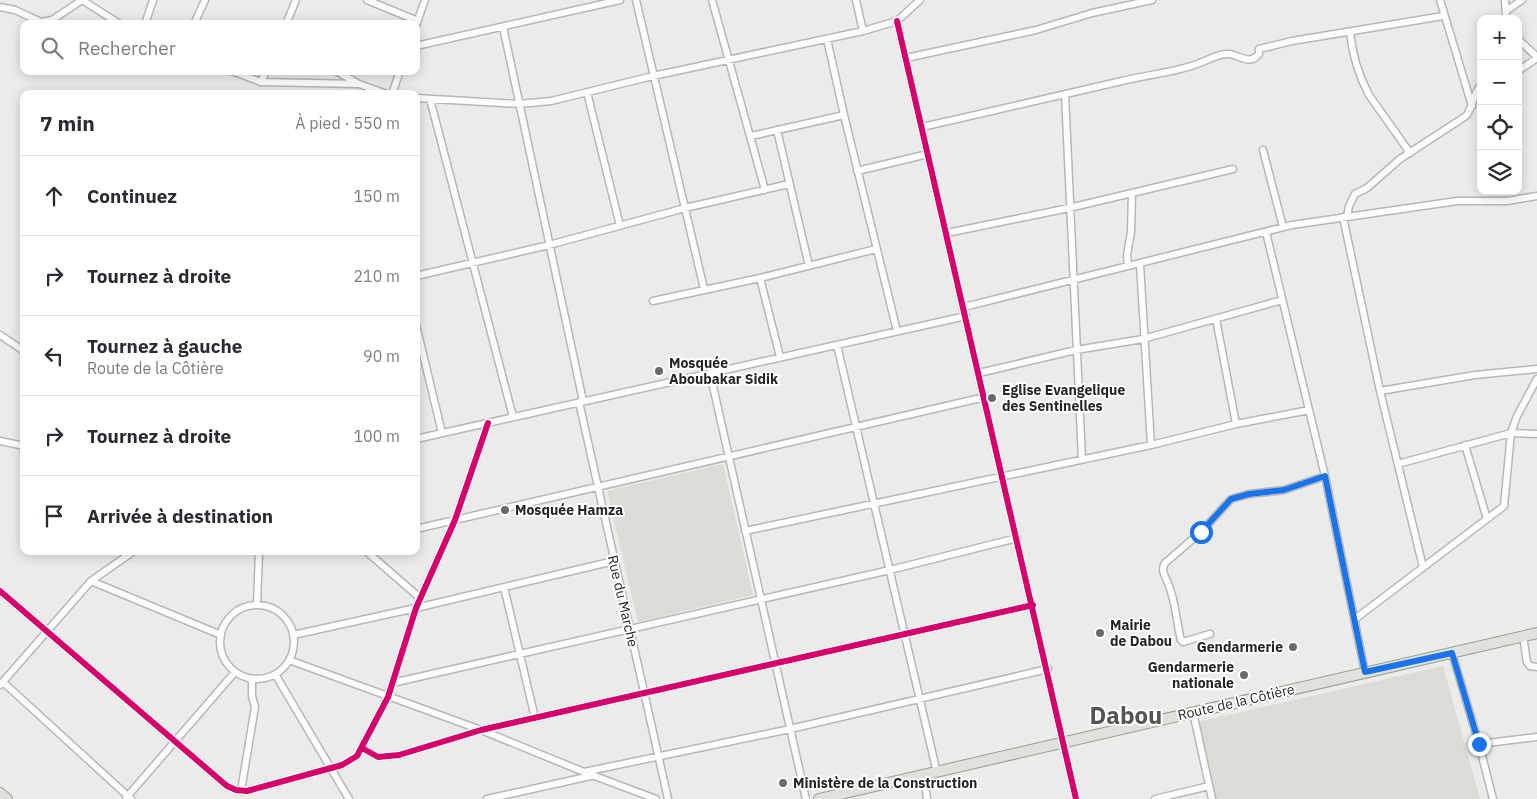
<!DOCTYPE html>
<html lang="fr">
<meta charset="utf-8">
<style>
body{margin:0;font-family:"IBM Plex Sans",sans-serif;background:#f2f2f3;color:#2b2b33}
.controls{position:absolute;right:15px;top:15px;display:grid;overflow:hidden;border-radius:10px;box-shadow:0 2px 12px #0003}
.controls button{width:45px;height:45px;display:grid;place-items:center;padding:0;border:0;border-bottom:1px solid #e1e1e2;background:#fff;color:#2b2b33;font:25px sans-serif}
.stop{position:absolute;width:15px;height:15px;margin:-11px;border:4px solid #1a73e8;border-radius:50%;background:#fff}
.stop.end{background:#1a73e8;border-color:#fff;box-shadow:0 1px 5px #0008}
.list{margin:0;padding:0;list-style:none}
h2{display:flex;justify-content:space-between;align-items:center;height:65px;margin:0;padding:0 20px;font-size:21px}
h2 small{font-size:16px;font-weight:400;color:#7c7c81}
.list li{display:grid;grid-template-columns:32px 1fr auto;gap:15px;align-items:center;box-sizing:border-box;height:80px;padding:0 20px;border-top:1px solid #e1e1e2}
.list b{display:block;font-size:19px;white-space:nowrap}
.list p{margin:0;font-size:16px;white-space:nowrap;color:#7c7c81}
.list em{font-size:16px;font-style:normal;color:#7c7c81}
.icon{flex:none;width:28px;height:28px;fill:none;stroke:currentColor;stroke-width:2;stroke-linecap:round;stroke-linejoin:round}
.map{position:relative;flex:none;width:1537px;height:799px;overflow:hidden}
.search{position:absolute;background:#fff;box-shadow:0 2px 12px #0003;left:20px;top:20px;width:400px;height:55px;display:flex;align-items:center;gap:12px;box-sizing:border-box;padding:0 18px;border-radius:10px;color:#7c7c81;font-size:19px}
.panel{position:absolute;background:#fff;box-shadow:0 2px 12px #0003;left:20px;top:90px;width:400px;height:465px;border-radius:10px}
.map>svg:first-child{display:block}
</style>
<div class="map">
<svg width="1537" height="799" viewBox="0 0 1537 799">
<rect width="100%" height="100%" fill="#ebecea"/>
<!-- built -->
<path fill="#d9dcd7" d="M723,464L753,595L638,622L607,491Z
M1443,666L1480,799H1216L1197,722Z"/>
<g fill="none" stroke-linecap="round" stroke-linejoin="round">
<defs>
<path id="minor" d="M367,0L418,21
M636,0L704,289
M712,0L765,190
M856,0L863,31
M1440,0L1472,106
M1505,0L1506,19
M0,7L15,10L41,22L52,20L82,0L120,24
M1506,11L1522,0
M897,21L1076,799
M145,24L153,0
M194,24L205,0
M286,24L296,0
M416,25L425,0
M503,27L583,401
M1350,32C1352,53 1359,76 1369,95L1410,153
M827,39L844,115L897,331
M1518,39L1537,57
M416,46L620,0
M906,58L1036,30L1092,13L1152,0
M232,71L261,82
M266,71L261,82L359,84
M336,71L359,84L387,94
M1518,71L1537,58
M587,92L620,226
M392,94L400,71
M1065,94L1082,459
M416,98L519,104L551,101L653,76L863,31L897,21L920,0
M430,99L513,417
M922,127C989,112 1056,96 1122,81C1150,74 1181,72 1207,60C1214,57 1221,53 1229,54C1240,55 1249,66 1259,54V49L1292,41L1443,16
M777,130L809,266
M751,136L844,115
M1263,150L1283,227
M857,171L928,154
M1343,217L1380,391L1423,567
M1347,217L1349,206L1355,194L1367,188L1400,159L1466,116C1473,107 1473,94 1481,85
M1266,232L1325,476L1365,672
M947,233L1069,208L1233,169
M1140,264L1151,445
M1128,266L1127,255L1131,232L1132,193
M416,276L549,245L685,208L789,184
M760,278L780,357
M653,301L760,278L876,249
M964,307L1292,225L1457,201H1507L1537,196
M1216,319L1236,424
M416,325L442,433
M0,335L24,351
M837,345L937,773
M710,373L806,799
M979,373L1076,350L1143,339L1282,300
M1380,391L1475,375L1537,369
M579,402L668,799
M416,439L966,316
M0,441L24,446
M1465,445L1487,519
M1398,464L1511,433L1537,434
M416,529L985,397
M745,531L1151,445L1236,424L1309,410
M366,551L420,598
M91,581L221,635
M504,587L535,718
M0,591L227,786L236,790L247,791L342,765L357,756L388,697L416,608L455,520L488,423
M257,605L259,551
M220 642a37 37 0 1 1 74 0a37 37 0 1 1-74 0Z
M1355,619L1504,506L1511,433L1517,416L1537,379
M1210,634L1183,642L1181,640C1176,621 1176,600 1167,581C1164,574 1161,570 1165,563L1201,532L1231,499L1249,494L1284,490L1325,476
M293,635L416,608L614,561
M1523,636L1527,662L1530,666L1537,667
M1452,653L1479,744L1493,799
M289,660L481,730L584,772L656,799
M275,674L349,799
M3,682L131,799
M392,683L890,570L1017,538
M0,685L91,581L134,551
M1193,712L1212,799
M1479,744L1537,737
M362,748L378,757L399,755L481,730L1033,605
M584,772L790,729L1048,669
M924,775L927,799
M241,791L255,707L252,696V679
M126,798L235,672
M487,799L591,776
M1155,799L1209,786"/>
<path id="primary" d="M0,793L7,799
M819,799L1537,633"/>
</defs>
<!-- minor casing -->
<use href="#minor" stroke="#b7b7b6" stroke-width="9"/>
<!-- primary casing -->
<use href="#primary" stroke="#999e91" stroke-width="12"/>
<!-- minor -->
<use href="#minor" stroke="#fcfcfc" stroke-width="6"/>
<!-- primary -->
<use href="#primary" stroke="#dfe2db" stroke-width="10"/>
<defs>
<path id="cycleway" d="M897,21L1076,799
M0,591L227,786L236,790L247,791L342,765L357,756L388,697L416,608L455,520L488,423
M362,748L378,757L399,755L481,730L1033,605"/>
</defs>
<!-- cycleway casing -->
<use href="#cycleway" stroke="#fff" stroke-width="9"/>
<!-- cycleway -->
<use href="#cycleway" stroke="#d6006c" stroke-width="6"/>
</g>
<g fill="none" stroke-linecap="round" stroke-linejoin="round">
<!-- route -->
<path stroke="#1a73e8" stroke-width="6" d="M1201,532L1231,499L1249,494L1284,490L1325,476L1365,672L1452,653L1479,744"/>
</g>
<!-- markers -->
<g fill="#6a6b69" stroke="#fff" stroke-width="2">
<circle cx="659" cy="371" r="5"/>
<circle cx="992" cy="398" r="5"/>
<circle cx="505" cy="510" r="5"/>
<circle cx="1100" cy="633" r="5"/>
<circle cx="1293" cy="647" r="5"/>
<circle cx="1244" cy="675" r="5"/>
<circle cx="783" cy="783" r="5"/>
</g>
<g text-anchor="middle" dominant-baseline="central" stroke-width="4" stroke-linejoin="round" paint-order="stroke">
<!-- poi labels -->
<g font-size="14" font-weight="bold" fill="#252524" stroke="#fff" text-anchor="start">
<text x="669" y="363">Mosquée<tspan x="669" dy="16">Aboubakar Sidik</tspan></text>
<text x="1002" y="390">Eglise Evangelique<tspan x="1002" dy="16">des Sentinelles</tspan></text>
<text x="515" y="510">Mosquée Hamza</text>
<text x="1110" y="625">Mairie<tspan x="1110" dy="16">de Dabou</tspan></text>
<text x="1283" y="647" text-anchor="end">Gendarmerie</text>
<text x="1234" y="667" text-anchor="end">Gendarmerie<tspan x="1234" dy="16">nationale</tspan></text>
<text x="793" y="783">Ministère de la Construction</text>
</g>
<!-- street labels -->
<g font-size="14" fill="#252524" stroke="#fff">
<text transform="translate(623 601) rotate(77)">Rue du Marche</text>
<text transform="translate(1236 702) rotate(-13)">Route de la Côtière</text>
</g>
<!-- town labels -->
<g font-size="24" font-weight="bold" fill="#555653" stroke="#fff">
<text x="1126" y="715">Dabou</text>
</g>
</g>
</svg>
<div class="controls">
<button>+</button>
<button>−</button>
<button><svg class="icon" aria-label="locate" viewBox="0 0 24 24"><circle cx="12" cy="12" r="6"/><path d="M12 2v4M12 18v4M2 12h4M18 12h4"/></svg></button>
<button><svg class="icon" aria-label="layers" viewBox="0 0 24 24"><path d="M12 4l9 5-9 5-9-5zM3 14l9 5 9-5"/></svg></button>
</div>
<div class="stop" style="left:1201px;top:532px"></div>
<div class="stop end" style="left:1479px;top:744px"></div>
<div class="search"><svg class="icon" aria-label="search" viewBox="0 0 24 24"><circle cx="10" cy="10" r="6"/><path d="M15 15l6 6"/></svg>Rechercher</div>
<section class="panel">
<h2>7 min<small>À pied · 550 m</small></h2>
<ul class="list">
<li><svg class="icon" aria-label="ahead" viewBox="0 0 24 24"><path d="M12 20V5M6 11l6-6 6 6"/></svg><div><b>Continuez</b></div><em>150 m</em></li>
<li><svg class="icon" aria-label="right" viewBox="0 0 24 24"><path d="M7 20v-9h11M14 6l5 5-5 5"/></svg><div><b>Tournez à droite</b></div><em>210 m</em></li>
<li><svg class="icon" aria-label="left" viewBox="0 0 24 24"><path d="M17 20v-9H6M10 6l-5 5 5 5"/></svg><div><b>Tournez à gauche</b><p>Route de la Côtière</p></div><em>90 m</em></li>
<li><svg class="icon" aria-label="right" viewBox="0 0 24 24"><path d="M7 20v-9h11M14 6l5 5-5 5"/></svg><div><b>Tournez à droite</b></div><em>100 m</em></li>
<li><svg class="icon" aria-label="arrive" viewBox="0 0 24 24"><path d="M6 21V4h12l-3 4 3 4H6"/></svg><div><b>Arrivée à destination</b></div></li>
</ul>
</section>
</div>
